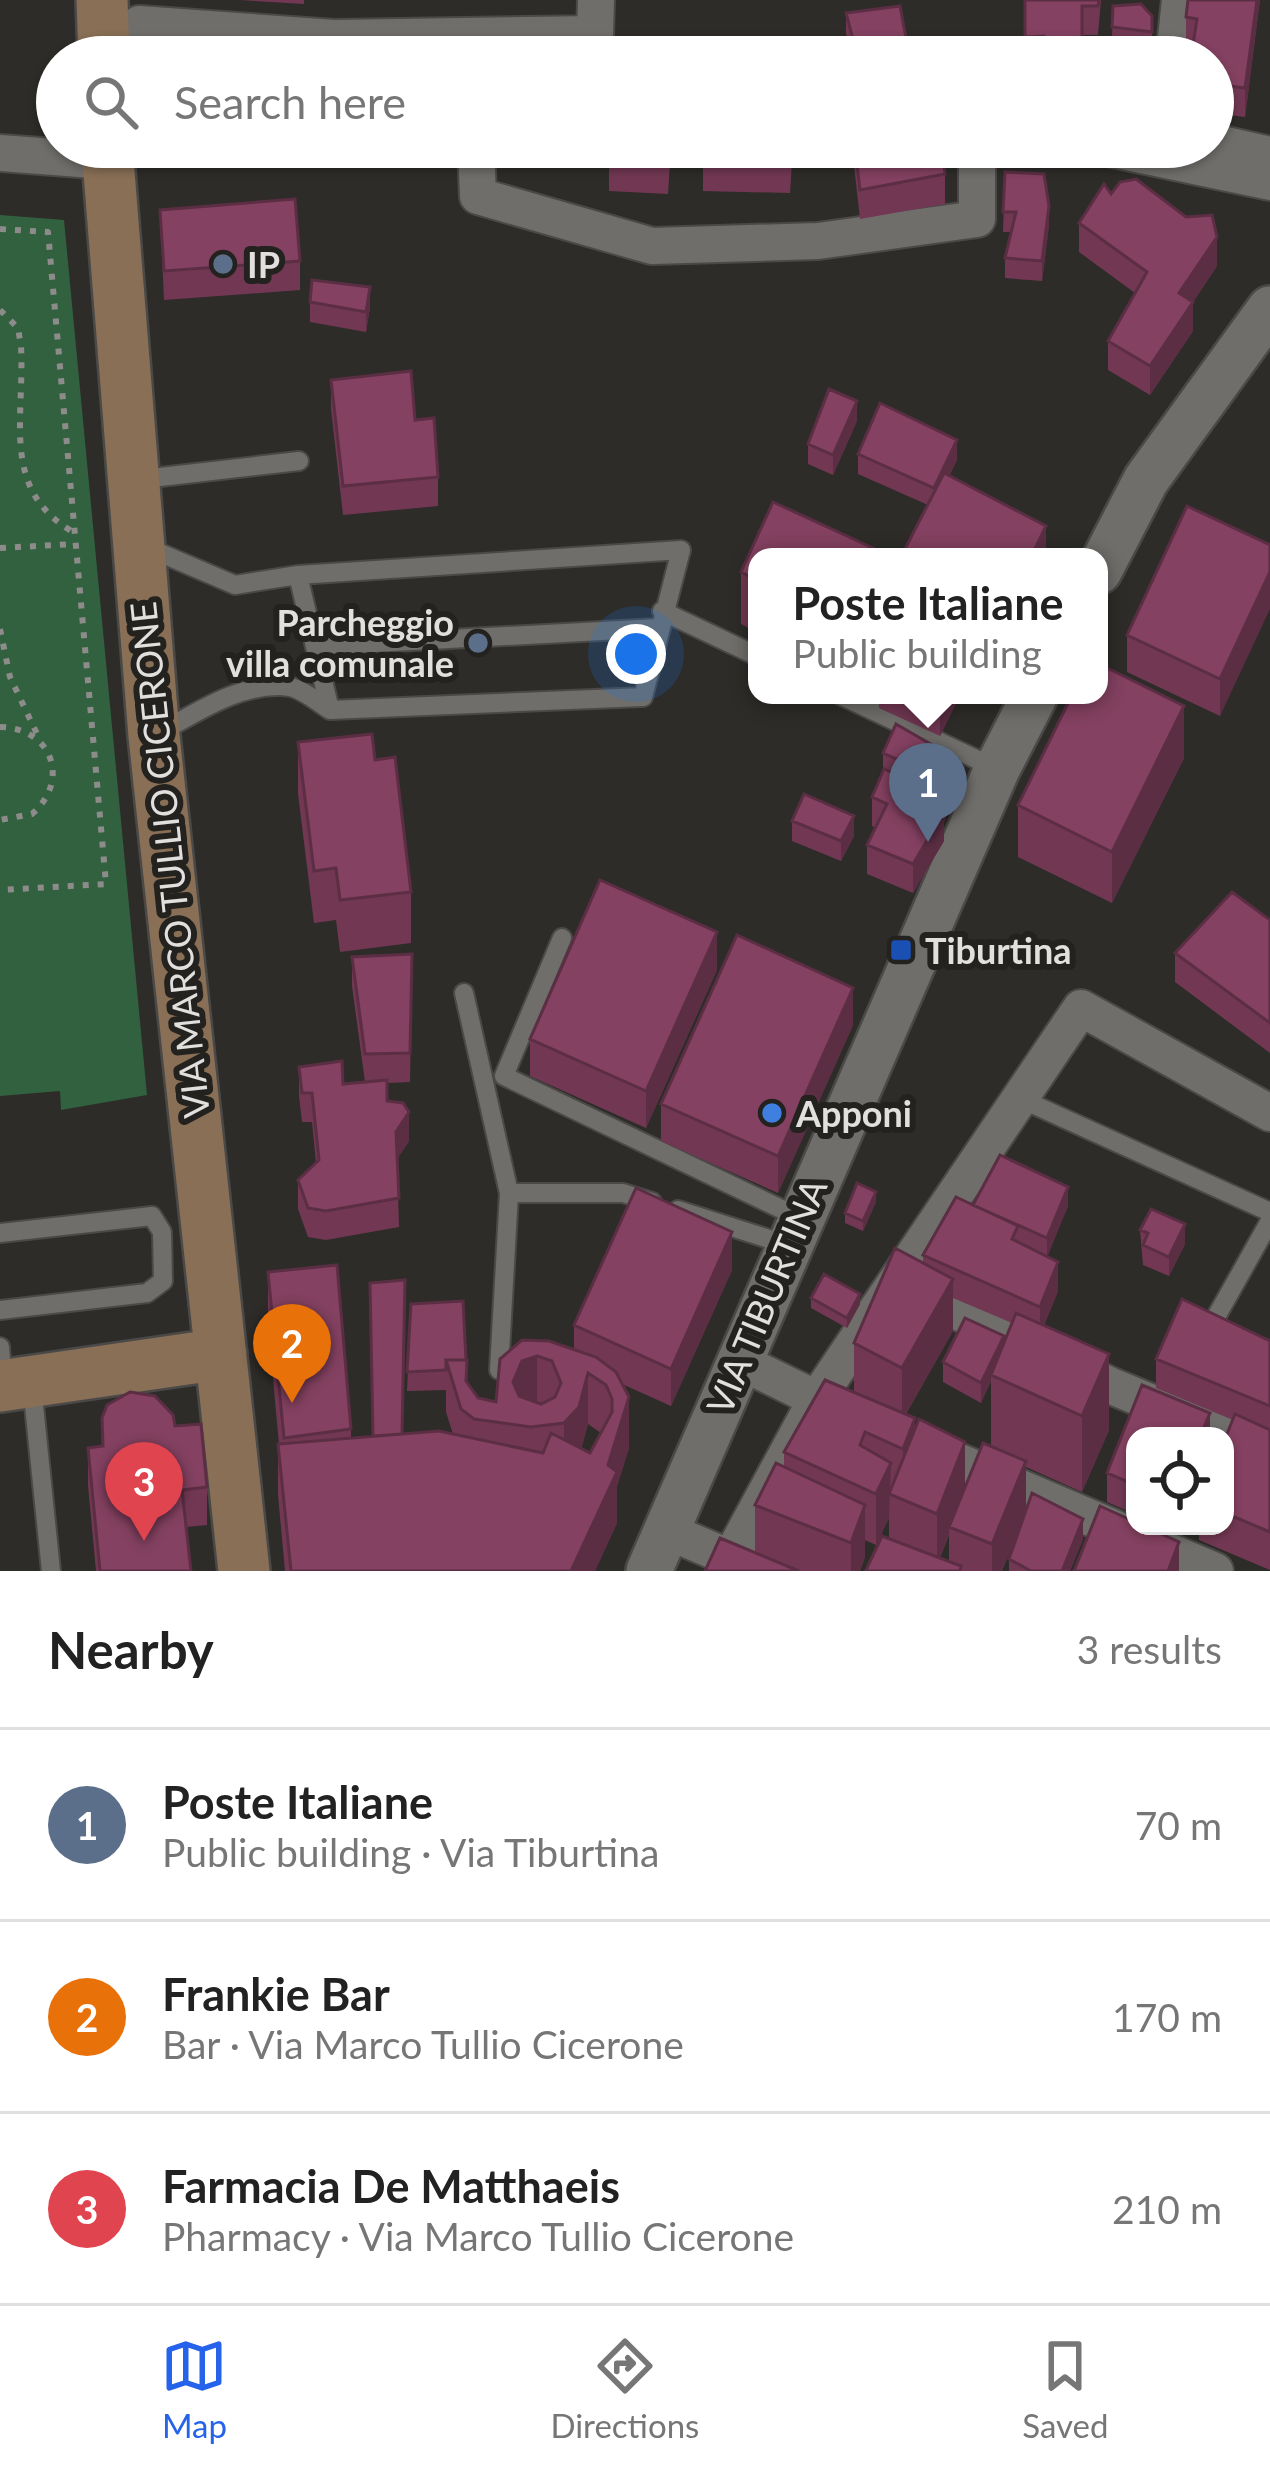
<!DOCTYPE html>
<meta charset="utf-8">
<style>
body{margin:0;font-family:Lato,sans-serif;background:#f6f6f6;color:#222}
.controls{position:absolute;right:36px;bottom:36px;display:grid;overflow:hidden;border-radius:24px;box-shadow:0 3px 9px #0004}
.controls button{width:108px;height:108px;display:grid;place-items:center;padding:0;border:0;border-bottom:3px solid #e0e0e0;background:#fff;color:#222;font:60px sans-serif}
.you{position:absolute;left:636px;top:654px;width:42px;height:42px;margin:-30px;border:9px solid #fff;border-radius:50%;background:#1a73e8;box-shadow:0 0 0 18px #1a73e833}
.badge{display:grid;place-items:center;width:78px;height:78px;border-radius:50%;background:#2563eb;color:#fff;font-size:39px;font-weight:700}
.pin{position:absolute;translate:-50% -99px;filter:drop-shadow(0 3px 6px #0008)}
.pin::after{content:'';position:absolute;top:63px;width:42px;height:36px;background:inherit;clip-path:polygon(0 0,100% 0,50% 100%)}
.popup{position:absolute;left:748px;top:548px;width:360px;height:156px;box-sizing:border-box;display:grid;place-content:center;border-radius:24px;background:#fff;filter:drop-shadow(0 3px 9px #0005);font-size:39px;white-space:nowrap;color:#767676}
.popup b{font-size:45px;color:#222}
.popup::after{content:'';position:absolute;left:50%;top:100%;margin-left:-24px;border:24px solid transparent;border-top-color:#fff}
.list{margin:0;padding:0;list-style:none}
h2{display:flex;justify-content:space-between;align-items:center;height:156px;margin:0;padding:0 48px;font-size:51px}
h2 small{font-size:39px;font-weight:400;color:#767676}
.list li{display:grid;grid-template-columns:78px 1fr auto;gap:36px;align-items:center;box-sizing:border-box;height:192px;padding:0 48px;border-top:3px solid #e0e0e0}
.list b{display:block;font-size:45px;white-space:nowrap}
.list p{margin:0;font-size:39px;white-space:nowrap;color:#767676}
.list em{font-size:39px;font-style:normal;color:#767676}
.icon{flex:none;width:66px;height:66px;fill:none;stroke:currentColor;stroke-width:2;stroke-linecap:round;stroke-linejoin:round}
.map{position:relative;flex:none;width:1270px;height:1571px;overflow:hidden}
.search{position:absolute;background:#fff;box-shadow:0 3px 9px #0004;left:36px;right:36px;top:36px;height:132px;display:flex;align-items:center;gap:30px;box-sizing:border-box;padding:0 42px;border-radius:66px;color:#767676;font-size:45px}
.sheet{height:732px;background:#fff}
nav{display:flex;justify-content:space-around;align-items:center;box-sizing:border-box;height:168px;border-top:3px solid #e0e0e0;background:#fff;font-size:33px;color:#767676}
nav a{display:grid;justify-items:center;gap:6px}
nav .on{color:#2563eb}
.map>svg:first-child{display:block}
</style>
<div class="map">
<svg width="1270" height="1571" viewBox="0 0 1270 1571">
<rect width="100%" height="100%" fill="#2d2c29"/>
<!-- green -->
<path fill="#326140" d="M0,215L64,220L147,1095L61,1110L60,1091L0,1096Z"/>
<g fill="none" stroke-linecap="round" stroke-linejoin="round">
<defs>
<path id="service" d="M134,480L299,461
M144,546L235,585L298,575
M681,550L643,697L330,710L298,575Z
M662,611L757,656
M317,646L658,628
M840,695L997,769
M158,734C195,713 244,680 290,687C302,689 319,703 330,710
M562,938L504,1076L800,1218
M464,993L509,1193
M1019,1098L1270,1212
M678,1210L788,1245
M0,1233L152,1216L162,1232L163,1281L147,1293L0,1310
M1216,1317L1270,1221
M0,1347L3,1384
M499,1370L509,1193H623L652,1202
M32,1386L51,1571"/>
<path id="minor" d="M139,24L334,38L595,34L596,0
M1174,57L1180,0
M1213,142L1270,155
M476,147L478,196L652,246L818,241L977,219V147
M1103,147L1270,182
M0,153L107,161
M913,1290L1109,1385L1270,1452
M737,1360L837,1409
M920,1445L1215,1571
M667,1531L761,1571
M731,1557L816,1400L1081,1008L1270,1113"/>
<path id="tertiary" d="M1099,571L1146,480L1270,309
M649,1571L997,769L1035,695"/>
<path id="secondary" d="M102,0L104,57
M107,147L154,736L244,1571
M0,1386L221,1354"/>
</defs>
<!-- service casing -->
<use href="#service" stroke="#4a4947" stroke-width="22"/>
<!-- minor casing -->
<use href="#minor" stroke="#4a4947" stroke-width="40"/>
<!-- tertiary casing -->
<use href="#tertiary" stroke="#4a4947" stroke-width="50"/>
<!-- secondary casing -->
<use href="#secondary" stroke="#4a4947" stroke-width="56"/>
<!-- path -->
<path stroke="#8d8c8a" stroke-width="6" stroke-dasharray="6 9" stroke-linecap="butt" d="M0,229L48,232L106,884L0,890
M0,310L18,328L21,346C25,420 0,489 73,532
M0,548L74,544
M0,629L10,677L38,736
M0,727C52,728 71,780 32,814L0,820"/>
<!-- service -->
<use href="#service" stroke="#6f6e6b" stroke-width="18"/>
<!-- minor -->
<use href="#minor" stroke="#6f6e6b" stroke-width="36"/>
<!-- tertiary -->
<use href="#tertiary" stroke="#6f6e6b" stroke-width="45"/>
<!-- secondary -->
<use href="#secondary" stroke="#886f56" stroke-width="51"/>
</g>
<!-- wall -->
<path fill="#723853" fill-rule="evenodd" d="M240,0H304V4Z
M1025,0H1101L1098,35H1082V57H1025Z
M1260,0L1245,117L1213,113V57L1192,51L1193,47L1186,46V17Z
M1113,6L1152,16V42L1112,37Z
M846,13L906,57H852L846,33Z
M502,147H568V161L502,162Z
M609,147H671L668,194L609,191Z
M703,147H793L790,193L703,191Z
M852,147H941L945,174V204L860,219Z
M1005,172L1049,225L1042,281L1005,278V258L1011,232H1003Z
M1111,194L1186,217L1217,266L1193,302V331L1150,395L1108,370V341L1135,293L1079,252V223Z
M160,210L300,261V290L164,300Z
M310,302L370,307L366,332L310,322Z
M331,380L415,420L438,477V506L343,515L331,409Z
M857,421L833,475L808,464V444Z
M858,454L957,460L949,476L1046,555L1045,557H904V551L928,505L858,474Z
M1270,545L1220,716L1127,672V635Z
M757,557V632L741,624V572Z
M879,695H960L940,736L879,708Z
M298,742L375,760L411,892V943L340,952L336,920L314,923L298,794Z
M883,753L958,789L944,822V841L913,893L867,874V845L876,828L872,826V797L883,772Z
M1184,758L1112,903L1018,857V805Z
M792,821L854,836L841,861L792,841Z
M1270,920V1053L1175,982V953Z
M412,954L410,1082L387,1083V1101L409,1141L397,1159L399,1227L326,1240L308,1237L298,1209V1180L316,1163L312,1122H302L299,1096V1067L343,1084L365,1082L352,986V957Z
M717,970L646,1128L530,1076V1039Z
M853,1025L778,1193L661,1141V1104Z
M876,1202L863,1231L845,1223V1213Z
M973,1205L1068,1206L1047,1256L1058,1291L1044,1325L1109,1430L1082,1492L1026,1467V1511L1083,1539L1070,1571H1009V1559L1021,1524L1002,1571H866L889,1538V1518L876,1545L865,1540V1557L860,1571H705L755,1553V1505L784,1467V1452L854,1392V1343L923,1263V1255ZM953,1298L1012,1323L1004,1343L943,1362V1382L981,1403L991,1381V1447L965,1487L915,1430L906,1414L953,1331ZM949,1535V1562L940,1558Z
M1140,1230L1185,1244L1169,1276L1143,1265Z
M732,1270L671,1406L622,1384L629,1448L617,1486V1523L595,1571H285L278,1495V1444H279L268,1324V1272L351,1429V1438L402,1434H453L446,1412V1390L407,1391L411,1304L478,1398L496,1402L500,1359L574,1350V1325ZM588,1424L601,1433L590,1453L581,1449Z
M811,1298L860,1304L847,1328L811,1308Z
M1270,1341V1570L1199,1540V1526H1225V1439L1233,1420L1156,1388V1359Z
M1142,1385L1210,1413V1436H1135V1514L1107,1502V1473Z
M102,1418L175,1426L207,1487V1525L186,1527L191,1571H96L88,1485V1448L102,1447Z"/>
<!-- shaded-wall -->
<path fill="#5c2e44" d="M1257,0H1260L1245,117V88Z
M906,38V57H856V51Z
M1049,206V225L1042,281V261Z
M1217,237V266L1193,302V331L1150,395V366L1179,293Z
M370,287V307L366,332V312Z
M857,401V421L833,475V455Z
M957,440V460L934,508V488Z
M1046,526V555L1045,557H1031Z
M1270,572V609L1220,716V679Z
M946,695H960L940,736V707Z
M1184,706V758L1112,903V852Z
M958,760V789L944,822V841L913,893V864Z
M854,816V836L841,861V841Z
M717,932V970L646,1128V1091Z
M853,988V1025L778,1193V1156Z
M409,1112V1141L396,1161V1132Z
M1068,1187V1206L1047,1258V1238Z
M876,1192V1202L863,1231V1221Z
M1185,1224V1244L1169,1276V1257Z
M732,1232V1270L671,1406V1369Z
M1058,1262V1291L1040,1336V1307Z
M953,1279V1331L902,1420V1368Z
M860,1294V1304L847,1328V1318Z
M1004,1336V1356L991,1375V1381L981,1403V1383Z
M1109,1354V1430L1082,1492V1416Z
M537,1356V1407L513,1425V1382L522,1361Z
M588,1373V1424L579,1458L564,1474V1423Z
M629,1397V1448L617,1486V1523L595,1571H571L608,1465Z
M1210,1413V1436H1200Z
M915,1418V1470L903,1500V1449Z
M965,1442V1493L949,1527V1535L937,1565V1514Z
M1026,1461V1513L1002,1571H992V1544Z
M891,1463L889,1518L876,1545V1494Z
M865,1505V1557L860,1571H851V1543Z
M1083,1519V1539L1070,1571H1062Z
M1179,1542V1571H1168Z"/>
<!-- building -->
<path fill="#844161" stroke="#5c2e44" stroke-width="3" fill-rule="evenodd" d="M1025,0H1099L1098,6H1082V57H1044V36L1025,37Z
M1188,0H1257L1245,88L1213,84V57H1181L1182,49L1192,51L1197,19L1186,17Z
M1141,4L1152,16V32L1112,27L1113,6Z
M900,6L906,38L856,51L846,13Z
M331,44H434V57H331Z
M566,48L567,57H504V50Z
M609,147H669L668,165L609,162Z
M703,147H791L790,164L703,162Z
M855,147H941L945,174L860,190Z
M1005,172L1044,174L1049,206L1042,261L1005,258L1016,212H1003Z
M1136,179L1186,217L1212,215L1217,237L1179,293L1193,302L1150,366L1108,341L1147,272L1079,223L1104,184L1111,194L1120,182Z
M295,199L300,261L164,271L160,210Z
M312,280L370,287L366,312L310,302Z
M411,371L415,420L434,418L438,477L343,486L331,380Z
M829,389L857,401L833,455L808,444Z
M880,403L957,440L934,488L858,454Z
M944,473L1046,526L1031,557H915L904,551Z
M773,502L888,555L887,557H757V580L741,572Z
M1187,506L1270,545V572L1220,679L1127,635Z
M1099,664L1184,706L1112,852L1018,805L1072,695H1099Z
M915,695H946L940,707Z
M896,724L958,760L937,809L944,812L913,864L867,845L887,804L872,797L884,769L908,780L911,775L908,764L883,753Z
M372,734L375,760L395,757L411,892L340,900L336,868L314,871L298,742Z
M804,794L854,816L841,841L792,821Z
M600,880L717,932L646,1091L530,1039Z
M1232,892L1270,920V1023L1175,953Z
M737,935L853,988L778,1156L661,1104Z
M412,954L410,1053L365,1054L352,957Z
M342,1061L343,1084L387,1080V1101L403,1103L409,1112L396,1132L399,1198L326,1211L308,1208L298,1180L319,1160L312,1093H302L299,1067Z
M1000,1155L1068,1187L1047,1238L973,1205Z
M857,1183L876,1192L863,1221L845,1213Z
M636,1188L732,1232L671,1369L574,1325Z
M956,1197L1018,1226L1012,1239L1058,1262L1040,1307L923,1255Z
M1151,1209L1185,1224L1169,1257L1143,1245L1148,1233L1140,1230Z
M895,1248L953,1279L902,1368L854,1343Z
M337,1265L351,1429L284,1438L268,1272Z
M824,1274L860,1294L847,1318L811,1298Z
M405,1280L402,1434L373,1436L370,1283Z
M1182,1299L1270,1341V1406L1156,1359Z
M463,1301L466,1360H446V1370L407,1372L411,1304Z
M1016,1313L1109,1354L1082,1416L991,1375Z
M965,1318L1004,1336L981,1383L943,1362Z
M522,1340L549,1341L596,1357L616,1372L629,1397L608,1465L617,1472L571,1571H291L278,1444L439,1431L543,1453L551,1433L590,1453L612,1412V1399L606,1385L588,1373L579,1407L564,1423L531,1427L474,1419L461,1409L446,1360H467L466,1381L478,1398L496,1402L500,1359ZM537,1356L552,1361L561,1383L555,1397L541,1404L519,1396L513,1382L522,1361Z
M825,1380L915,1418L903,1449L865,1432L860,1445L891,1463L876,1494L784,1452Z
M1142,1385L1210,1413L1200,1436H1135V1485L1107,1473Z
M130,1392L155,1396L173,1415L175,1426L201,1424L207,1487L182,1490L191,1571H100L88,1448L103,1446L102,1418L107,1405Z
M1235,1414L1270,1430V1532L1225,1513V1439Z
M919,1419L965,1442L937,1514L889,1494Z
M983,1443L1026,1461L992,1544L949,1527Z
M776,1463L865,1505L851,1543L755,1505Z
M1032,1493L1083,1519L1062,1571H1031L1009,1559Z
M1100,1506L1135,1522V1526H1144L1179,1542L1168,1571H1074Z
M882,1536L961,1566L960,1571H868L866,1570Z
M720,1538L799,1571H705Z"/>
<!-- markers -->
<g fill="#5c6f8a" stroke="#23221f" stroke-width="4.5">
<circle cx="223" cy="264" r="12"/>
<circle cx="478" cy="643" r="12"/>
</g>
<rect fill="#1a4fb4" stroke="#23221f" stroke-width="4.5" x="889" y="938" width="24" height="24" rx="6"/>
<circle fill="#3f7fe0" stroke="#23221f" stroke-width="4.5" cx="772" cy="1113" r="12"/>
<g text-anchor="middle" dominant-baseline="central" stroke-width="12" stroke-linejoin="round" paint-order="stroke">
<!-- poi labels -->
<g font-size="36" font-weight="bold" fill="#e1e0df" stroke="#23221f" text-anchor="start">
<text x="247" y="264">IP</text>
<text x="454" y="622" text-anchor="end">Parcheggio<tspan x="454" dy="41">villa comunale</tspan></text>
<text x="925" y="950">Tiburtina</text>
<text x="796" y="1113">Apponi</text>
</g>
<!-- street labels -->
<g font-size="36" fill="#e1e0df" stroke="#23221f">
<text transform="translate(169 860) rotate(-96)">VIA MARCO TULLIO CICERONE</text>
<text transform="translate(766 1296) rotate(-67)">VIA TIBURTINA</text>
</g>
</g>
</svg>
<div class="controls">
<button><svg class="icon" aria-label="locate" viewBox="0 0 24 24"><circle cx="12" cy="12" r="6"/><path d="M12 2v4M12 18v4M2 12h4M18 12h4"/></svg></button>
</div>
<div class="you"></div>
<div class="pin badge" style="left:928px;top:842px;background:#5c6f8a">1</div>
<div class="popup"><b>Poste Italiane</b>Public building</div>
<div class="pin badge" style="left:292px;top:1403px;background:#e8710a">2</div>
<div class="pin badge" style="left:144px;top:1541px;background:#e0444e">3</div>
<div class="search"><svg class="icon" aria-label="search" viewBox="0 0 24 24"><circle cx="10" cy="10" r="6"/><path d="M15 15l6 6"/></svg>Search here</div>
</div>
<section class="sheet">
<h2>Nearby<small>3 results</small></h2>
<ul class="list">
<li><span class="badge" style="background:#5c6f8a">1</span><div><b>Poste Italiane</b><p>Public building · Via Tiburtina</p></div><em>70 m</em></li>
<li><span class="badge" style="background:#e8710a">2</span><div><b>Frankie Bar</b><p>Bar · Via Marco Tullio Cicerone</p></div><em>170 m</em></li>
<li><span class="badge" style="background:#e0444e">3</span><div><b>Farmacia De Matthaeis</b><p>Pharmacy · Via Marco Tullio Cicerone</p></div><em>210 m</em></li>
</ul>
</section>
<nav>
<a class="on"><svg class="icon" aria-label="map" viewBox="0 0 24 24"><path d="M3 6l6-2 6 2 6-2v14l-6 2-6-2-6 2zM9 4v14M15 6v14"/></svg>Map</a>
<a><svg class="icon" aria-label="directions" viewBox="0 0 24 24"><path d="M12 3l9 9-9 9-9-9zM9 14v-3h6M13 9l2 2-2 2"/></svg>Directions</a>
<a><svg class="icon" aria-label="saved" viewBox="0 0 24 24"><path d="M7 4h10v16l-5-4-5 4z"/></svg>Saved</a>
</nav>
